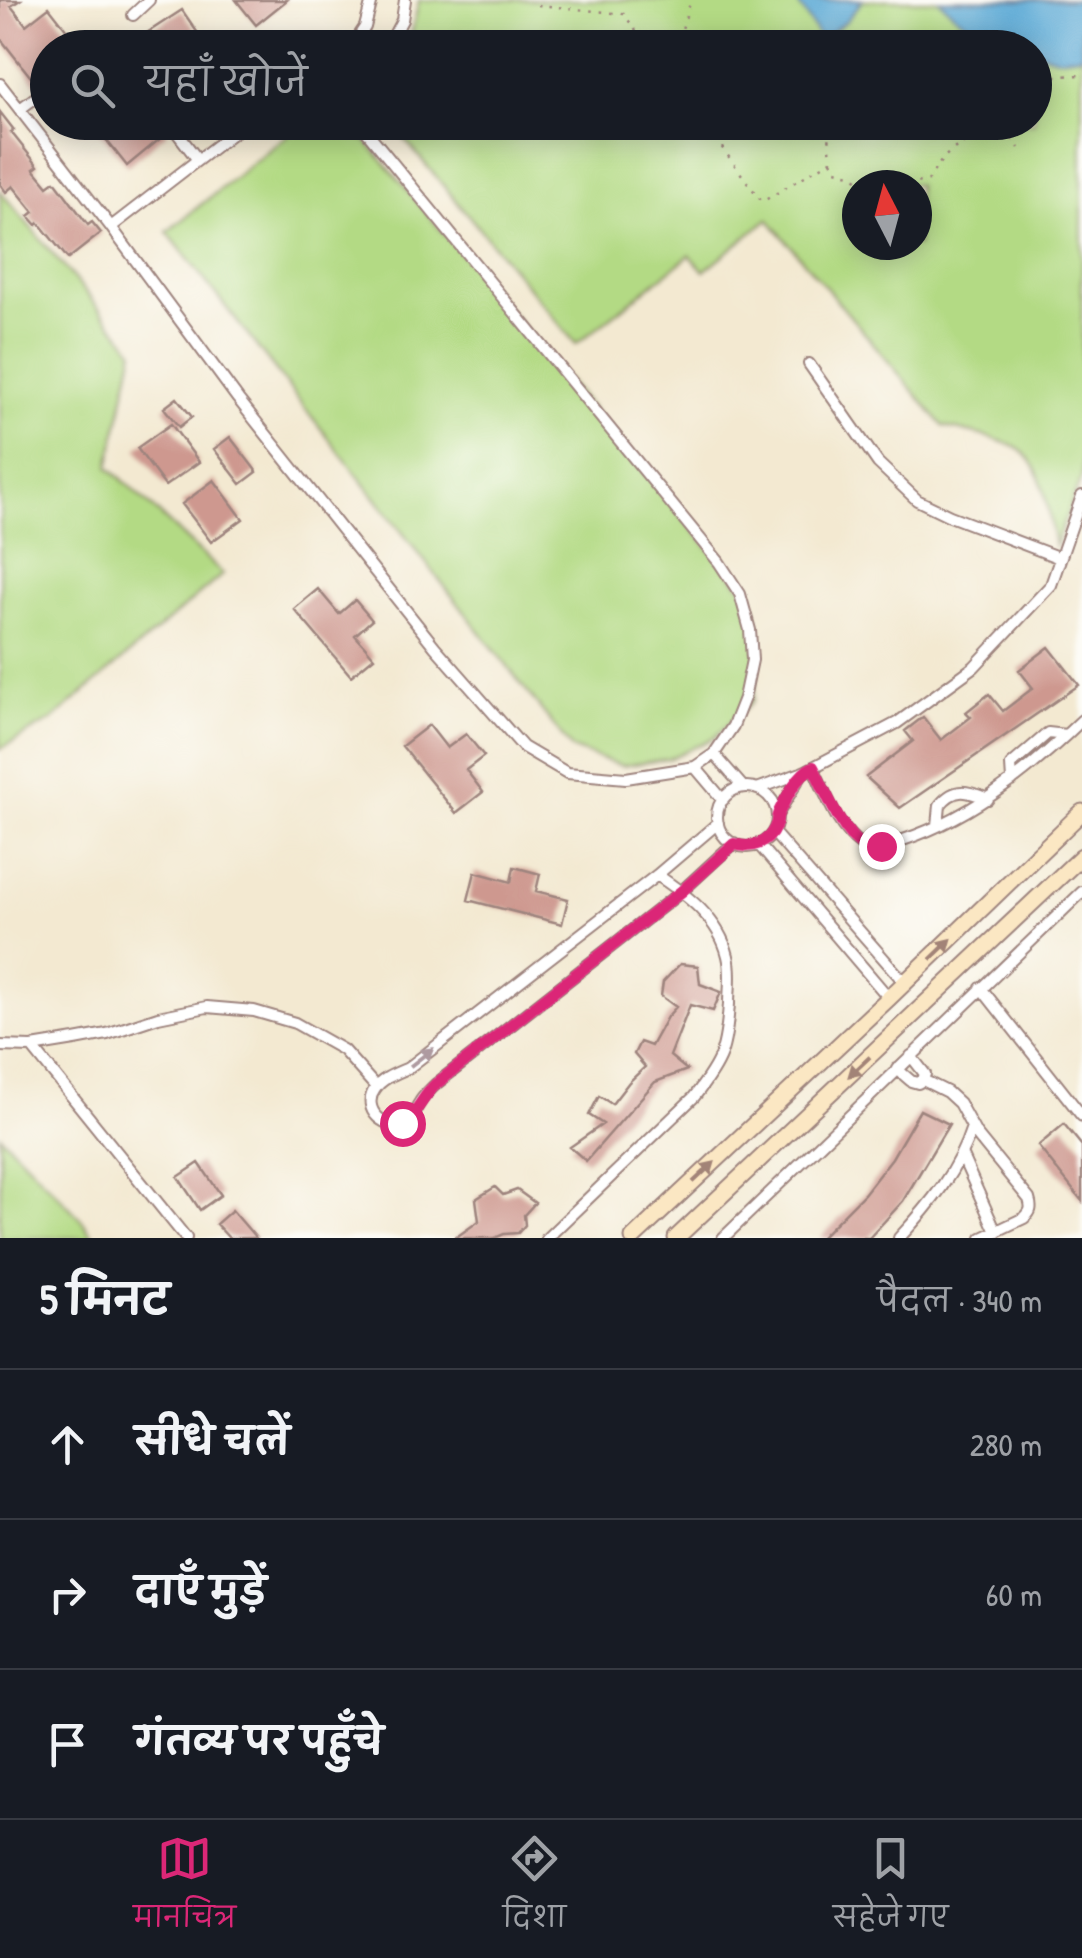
<!DOCTYPE html>
<html lang="hi">
<meta charset="utf-8">
<style>
body{margin:0;font-family:"Patrick Hand","Playpen Sans Deva",sans-serif;background:#20242c;color:#f1f3f6}
.compass{position:absolute;left:842px;top:170px;width:90px;height:90px;border-radius:50%;background:#171b24;box-shadow:0 5px 25px #0003;rotate:354deg}
.stop{position:absolute;width:30px;height:30px;margin:-22px;border:8px solid #db2777;border-radius:50%;background:#fff}
.stop.end{background:#db2777;border-color:#fff;box-shadow:0 2px 10px #0008}
.list{margin:0;padding:0;list-style:none}
h2{display:flex;justify-content:space-between;align-items:center;height:130px;margin:0;padding:0 40px;font-size:42px}
h2 small{font-size:32px;font-weight:400;color:#9ea1a6}
.list li{display:grid;grid-template-columns:65px 1fr auto;gap:30px;align-items:center;box-sizing:border-box;height:150px;padding:0 40px;border-top:2px solid #363941}
.list b{display:block;font-size:38px;white-space:nowrap}
.list em{font-size:32px;font-style:normal;color:#9ea1a6}
.icon{flex:none;width:55px;height:55px;fill:none;stroke:currentColor;stroke-width:2;stroke-linecap:round;stroke-linejoin:round}
.map{position:relative;flex:none;width:1082px;height:1238px;overflow:hidden}
.search{position:absolute;background:#171b24;box-shadow:0 5px 25px #0003;left:30px;right:30px;top:30px;height:110px;display:flex;align-items:center;gap:25px;box-sizing:border-box;padding:0 35px;border-radius:55px;color:#9ea1a6;font-size:38px}
.sheet{height:580px;background:#171b24}
nav{display:flex;justify-content:space-around;align-items:center;box-sizing:border-box;height:140px;border-top:2px solid #363941;background:#171b24;font-size:28px;color:#9ea1a6}
nav a{display:grid;justify-items:center;gap:5px}
nav .on{color:#db2777}
.map>svg:first-child{display:block}
</style>
<div class="map">
<svg width="1082" height="1238" viewBox="0 0 1082 1238">
<rect width="100%" height="100%" fill="#fdfcf7"/>
<filter id="ink" filterUnits="userSpaceOnUse"><feTurbulence type="fractalNoise" baseFrequency=".01" numOctaves="2"/><feDisplacementMap in="SourceGraphic" scale="20" xChannelSelector="R" yChannelSelector="G"/><feConvolveMatrix kernelMatrix="1 2 1 2 8 2 1 2 1" color-interpolation-filters="sRGB"/></filter>
<filter id="wash" filterUnits="userSpaceOnUse"><feTurbulence type="fractalNoise" baseFrequency=".0048" numOctaves="4" result="noise"/><feDisplacementMap in="SourceGraphic" scale="40" xChannelSelector="R" yChannelSelector="G"/><feGaussianBlur stdDeviation="2.25" result="paint"/><feColorMatrix in="noise" values="0 0 0 0 0 0 0 0 0 0 0 0 0 0 0 0 0 1.4 0 .05"/><feComposite in="paint" operator="in"/></filter>
<g filter="url(#wash)">
<rect width="100%" height="100%" fill="#f3e9d1"/>
<!-- green -->
<path fill="#b3da84" stroke="#7e7c58" stroke-width="2.5" fill-rule="evenodd" d="M419,0H1082V476L1055,546C1049,519 1045,466 1020,450C1004,439 962,431 943,426L768,219L704,271L690,255L576,344L391,123L1034,122V48L403,47L411,36ZM857,185H917V245H857Z
M302,123H351L745,591L757,620L759,658L753,701L714,738L668,759L622,766L572,749L167,232Z
M0,191L134,350L109,467L223,574L52,720L0,749Z
M0,1135L81,1219L94,1238H0Z"/>
<!-- water -->
<path fill="#5daad6" stroke="#546480" stroke-width="2.5" d="M796,0H863L846,21L821,40Z
M939,0H1082V55L1056,58L1035,51L1034,48C1001,48 962,24 939,0Z"/>
<g id="blocks">
<!-- building -->
<path fill="#ce988f" d="M0,0H20L11,6L26,25L49,7L67,30L58,37L67,48H48V79L37,85L0,38Z
M236,0H287L256,25Z
M182,10L208,48H146L139,38Z
M0,112L14,130L11,132L38,166L34,169L48,186L55,181L88,225L92,222L101,233L68,259L39,223L37,225L29,216L34,212L13,186L6,192L0,184Z
M92,122H160L167,133L127,166Z
M177,398L192,417L179,427L164,408Z
M171,424L199,462L165,486L137,448Z
M230,437L257,472L241,484L214,449Z
M214,480L243,519L211,542L182,504Z
M318,589L339,614L355,600L372,620L355,635L374,657L351,676L294,609Z
M1049,647L1079,685L900,808L866,777L913,741L905,731L923,717L941,740L971,717L966,712L989,694L1003,711L1033,688L1019,670Z
M429,725L447,748L466,734L484,756L466,770L483,792L456,813L402,746Z
M514,867L540,874L536,891L568,899L562,924L468,900L475,872L511,882Z
M680,964L698,966L700,984L721,992L713,1011L690,1005L670,1056L687,1070L655,1082L586,1161L570,1147L603,1124L589,1115L599,1096L612,1104L629,1082L645,1067L634,1054L640,1042L651,1046L667,1017L676,1007L661,996L663,982Z
M920,1110L949,1124L903,1201L869,1238H820L864,1194L892,1158Z
M1064,1124L1082,1146V1201L1038,1146Z
M199,1163L221,1195L200,1210L178,1177Z
M495,1187L503,1195L517,1190L535,1203L524,1215L525,1225L518,1233L504,1234L495,1238H455L479,1221L476,1199Z
M232,1210L256,1238H229L216,1224Z"/>
</g>
</g>
<g filter="url(#ink)">
<use href="#blocks" fill-opacity="0" stroke="#9e847e" stroke-width="2.5"/>
<g fill="none" stroke-linecap="round" stroke-linejoin="round">
<defs>
<path id="street" d="M133,15L149,0
M102,48L106,45
M351,48L365,27L372,0
M387,48L402,20L405,0
M0,84L111,227L238,399L435,647L523,747L567,773L626,778L695,767L714,754L733,726L744,698L752,660L750,630L740,594L719,562L359,122
M20,109L48,88
M169,122L198,160
M111,227L247,122
M809,364L878,463L917,500L950,516L1060,558
M714,754L743,787
M695,767L723,800
M813,767C825,792 837,828 861,845C870,851 881,846 890,844C965,823 1027,773 1082,720
M1012,781L1011,765L1048,733L1066,735
M717 817a30 30 0 1 1 60 0a30 30 0 1 1-60 0Z
M757,789L804,772L897,723L974,667L1051,585L1082,496
M777,815L803,772
M718,823L657,875L408,1068C397,1073 382,1078 375,1089C360,1109 386,1133 407,1121C414,1116 415,1109 420,1102C424,1095 430,1090 436,1084L682,891L734,843
M938,826L940,805C955,786 968,791 988,799
M773,832L905,983
M758,844L889,998
M981,988L1082,1116
M0,1046L32,1047L75,1040L107,1034L158,1017L207,1007L254,1011L295,1023L343,1050L376,1087
M32,1047L186,1238
M897,1069L911,1081L918,1083L923,1080L925,1074L911,1056
M923,1080L947,1092L959,1103L976,1134L1029,1199C1032,1208 1031,1212 1024,1218L982,1238
M962,1156L996,1232
M547,1238L694,1097C722,1061 726,1050 729,1004C729,989 732,972 728,956C719,919 687,895 657,875
M723,1238L1082,892
M899,1238C930,1205 958,1171 972,1127"/>
<path id="secondary" d="M633,1238L889,998L1082,812
M676,1238L1082,856"/>
</defs>
<!-- street casing -->
<use href="#street" stroke="#9e847e" stroke-width="14"/>
<!-- secondary casing -->
<use href="#secondary" stroke="#9e847e" stroke-width="19"/>
<!-- path -->
<path stroke="#9e847e" stroke-width="2.5" stroke-dasharray="2.5 8" stroke-linecap="butt" d="M538,5L624,14L648,48
M676,48L691,0
M1034,77L1082,75
M703,122L762,202L831,160L828,122
M831,161L836,170L850,174L867,185
M907,185L929,180C942,156 952,147 977,137C997,129 1008,130 1019,148"/>
<!-- street -->
<use href="#street" stroke="#fff" stroke-width="10"/>
<!-- secondary -->
<use href="#secondary" stroke="#fbe7c3" stroke-width="15"/>
</g>
<!-- one-way arrows -->
<defs><path id="oneway-solid" d="M-6-.8H1V-3.2L6.5 0L1 3.2V.8H-6Z" transform="scale(2.5)"/></defs>
<g fill="#a28377">
<use href="#oneway-solid" transform="translate(941 949) rotate(-44)"/>
<use href="#oneway-solid" transform="translate(859 1067) rotate(137)"/>
<use href="#oneway-solid" transform="translate(704 1172) rotate(-43)"/>
</g>
<use fill="#ae9aa0" href="#oneway-solid" transform="translate(422 1057) rotate(-38)"/>
</g>
<g fill="none" stroke-linecap="round" stroke-linejoin="round" filter="url(#ink)">
<!-- route -->
<path stroke="#db2777" stroke-width="12" d="M402,1123C417,1115 422,1097 436,1084L682,891L734,844C751,849 768,844 775,827C780,815 774,824 779,812C787,796 798,774 813,767C823,786 845,840 865,847C870,848 876,847 881,846"/>
</g>
</svg>
<svg class="compass" viewBox="-18 -18 36 36"><path d="M0-13l5 13h-10z" fill="#e53935"/><path d="M0 13l5-13h-10z" fill="#9ea1a6"/></svg>
<div class="stop" style="left:402px;top:1123px"></div>
<div class="stop end" style="left:881px;top:846px"></div>
<div class="search"><svg class="icon" aria-label="search" viewBox="0 0 24 24"><circle cx="10" cy="10" r="6"/><path d="M15 15l6 6"/></svg>यहाँ खोजें</div>
</div>
<section class="sheet">
<h2>5 मिनट<small>पैदल · 340 m</small></h2>
<ul class="list">
<li><svg class="icon" aria-label="ahead" viewBox="0 0 24 24"><path d="M12 20V5M6 11l6-6 6 6"/></svg><div><b>सीधे चलें</b></div><em>280 m</em></li>
<li><svg class="icon" aria-label="right" viewBox="0 0 24 24"><path d="M7 20v-9h11M14 6l5 5-5 5"/></svg><div><b>दाएँ मुड़ें</b></div><em>60 m</em></li>
<li><svg class="icon" aria-label="arrive" viewBox="0 0 24 24"><path d="M6 21V4h12l-3 4 3 4H6"/></svg><div><b>गंतव्य पर पहुँचे</b></div></li>
</ul>
</section>
<nav>
<a class="on"><svg class="icon" aria-label="map" viewBox="0 0 24 24"><path d="M3 6l6-2 6 2 6-2v14l-6 2-6-2-6 2zM9 4v14M15 6v14"/></svg>मानचित्र</a>
<a><svg class="icon" aria-label="directions" viewBox="0 0 24 24"><path d="M12 3l9 9-9 9-9-9zM9 14v-3h6M13 9l2 2-2 2"/></svg>दिशा</a>
<a><svg class="icon" aria-label="saved" viewBox="0 0 24 24"><path d="M7 4h10v16l-5-4-5 4z"/></svg>सहेजे गए</a>
</nav>
